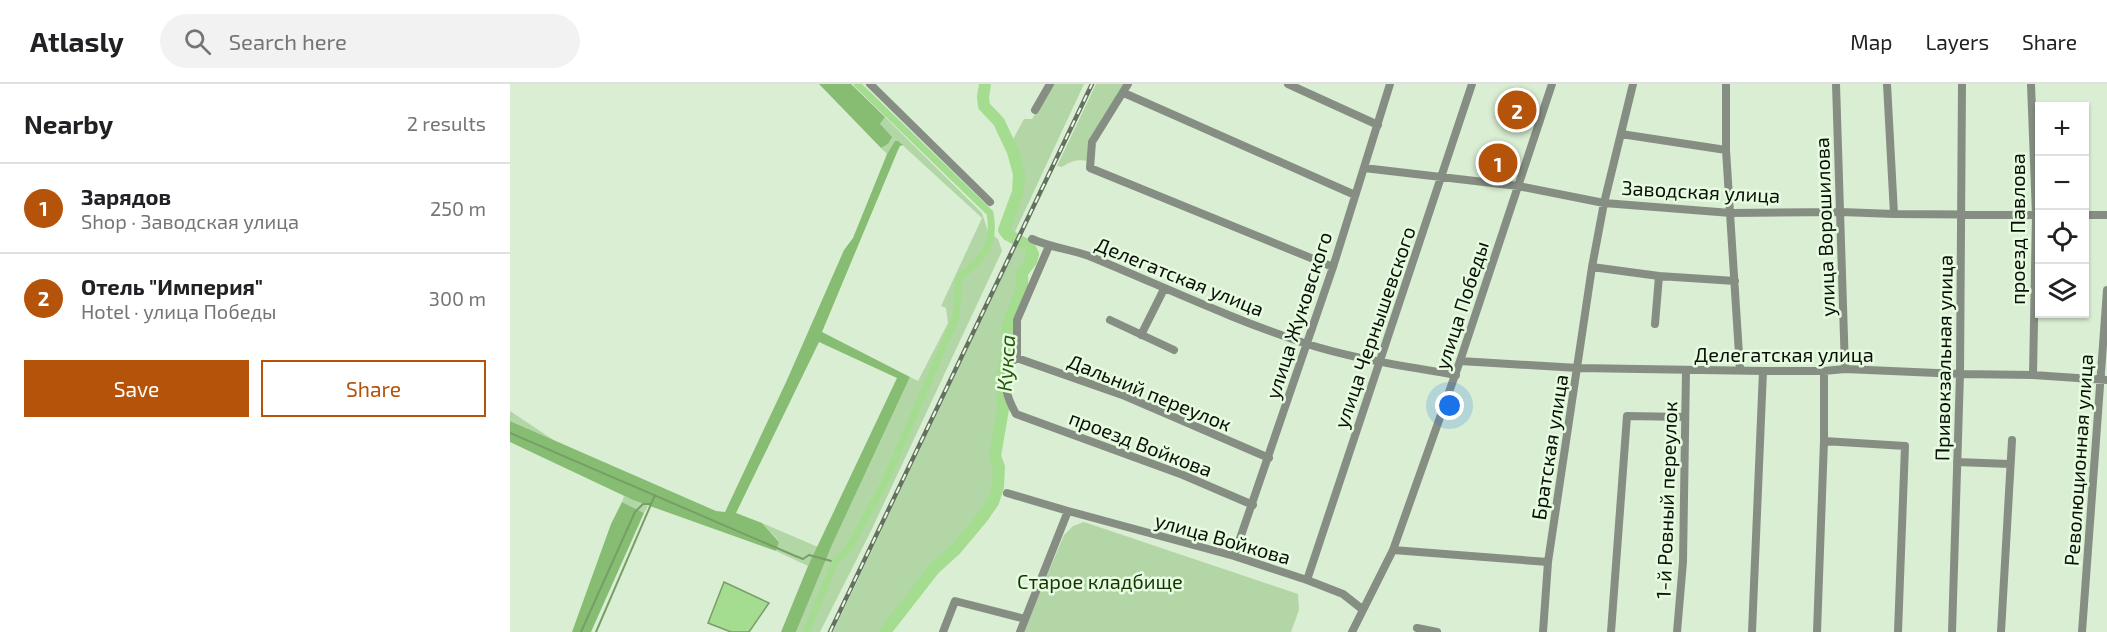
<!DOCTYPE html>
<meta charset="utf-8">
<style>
body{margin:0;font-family:"Exo 2",sans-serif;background:#f2f2f2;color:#202124}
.controls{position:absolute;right:18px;top:18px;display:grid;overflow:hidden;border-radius:0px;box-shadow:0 2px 4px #0004}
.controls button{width:54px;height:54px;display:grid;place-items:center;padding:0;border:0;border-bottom:2px solid #e0e0e0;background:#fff;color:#202124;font:30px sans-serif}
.you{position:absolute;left:940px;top:322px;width:21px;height:21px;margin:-15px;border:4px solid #fff;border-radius:50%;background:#1a73e8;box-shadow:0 0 0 9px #1a73e833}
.badge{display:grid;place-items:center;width:39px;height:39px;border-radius:50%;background:#b45309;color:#fff;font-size:20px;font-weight:700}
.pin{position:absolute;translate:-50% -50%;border:3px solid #fff;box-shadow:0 2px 6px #0006}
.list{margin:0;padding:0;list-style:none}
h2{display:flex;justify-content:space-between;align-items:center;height:78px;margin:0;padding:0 24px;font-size:26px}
h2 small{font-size:20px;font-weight:400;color:#757577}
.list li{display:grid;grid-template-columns:39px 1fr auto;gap:18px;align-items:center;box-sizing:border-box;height:90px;padding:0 24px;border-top:2px solid #e0e0e0}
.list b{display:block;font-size:22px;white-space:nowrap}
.list p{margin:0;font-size:20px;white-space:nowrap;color:#757577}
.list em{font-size:20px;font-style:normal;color:#757577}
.actions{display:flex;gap:12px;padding:18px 24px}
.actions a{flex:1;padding:14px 0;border:2px solid #b45309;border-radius:0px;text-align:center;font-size:21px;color:#b45309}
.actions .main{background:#b45309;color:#fff}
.icon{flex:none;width:33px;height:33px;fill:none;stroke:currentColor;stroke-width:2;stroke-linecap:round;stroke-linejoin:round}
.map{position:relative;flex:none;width:1597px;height:548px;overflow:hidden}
header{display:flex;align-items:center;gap:36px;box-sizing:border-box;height:84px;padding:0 30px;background:#fff;border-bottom:2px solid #e0e0e0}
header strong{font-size:28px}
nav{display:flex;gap:33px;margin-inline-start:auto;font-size:21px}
.search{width:420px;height:54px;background:#f2f2f2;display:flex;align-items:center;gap:15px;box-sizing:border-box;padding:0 21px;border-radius:33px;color:#757577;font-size:22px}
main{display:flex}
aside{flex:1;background:#fff}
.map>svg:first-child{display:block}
</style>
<header>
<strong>Atlasly</strong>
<div class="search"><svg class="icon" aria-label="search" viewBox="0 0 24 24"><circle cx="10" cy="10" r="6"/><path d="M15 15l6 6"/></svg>Search here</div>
<nav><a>Map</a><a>Layers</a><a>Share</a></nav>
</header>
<main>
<aside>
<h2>Nearby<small>2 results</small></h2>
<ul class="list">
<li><span class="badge">1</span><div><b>Зарядов</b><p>Shop · Заводская улица</p></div><em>250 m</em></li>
<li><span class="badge">2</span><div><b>Отель &quot;Империя&quot;</b><p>Hotel · улица Победы</p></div><em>300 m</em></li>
</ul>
<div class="actions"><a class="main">Save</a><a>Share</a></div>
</aside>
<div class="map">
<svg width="1597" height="548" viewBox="0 0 1597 548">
<rect width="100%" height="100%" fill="#daeed3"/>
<!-- green -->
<path fill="#b3d6a7" d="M543,0H574L504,150L497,143L513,98L509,78L502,57L514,35H522Z
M586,0H614C602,30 579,41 578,77C567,75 561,77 552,83L547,82Z
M375,33L472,129L478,147L488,155L492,167L361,447L310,548H286L322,461L400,293L408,297L438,239L436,224L431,222L472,134L388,57L385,58L377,70L371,64L378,60L370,40Z
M507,161L517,169L519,175L510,188L508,205L495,240L496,261L488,294L490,304V326L482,371L486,384V402L481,417L470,433L422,484L372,548H323Z
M0,327L45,357L0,337Z
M114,412L138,422L134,429L112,418Z
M574,438L788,510L789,526L781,548H513L554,451L563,442Z
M252,439L308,463L298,482L266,467L269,457Z"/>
<!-- forest -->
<path fill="#86bd72" d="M309,0H341L375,33L370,40L382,53L378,60L371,64Z
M385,57H388L393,61L390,62L388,66L312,248L400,293L322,461L286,548H271L298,482L387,294L309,258L226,429L252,439L269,458L266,467L123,416L0,358V337L206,427L215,428L277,296L334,166L343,154L377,70Z
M112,418L134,429L81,548H62L101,440Z"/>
<!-- water -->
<path fill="#a4dc90" stroke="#769f67" stroke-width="1.5" d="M214,498L259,519L239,548H221L198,539Z"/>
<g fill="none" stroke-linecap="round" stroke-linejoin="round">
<!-- stream -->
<path stroke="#769f67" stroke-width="2" d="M0,349L283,471L293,475L299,471L325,478
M71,548L125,428L133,420H141
M86,548L145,411"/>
<!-- canal -->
<path stroke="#a4dc90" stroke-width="7" d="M296,548L325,478L339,464L375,398L446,233L449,194C473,174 486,162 480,129L347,0"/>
<!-- river -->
<path stroke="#a4dc90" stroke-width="12" d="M375,548L424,485L446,465L472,434L483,418L488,403L489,383L485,372L493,325L492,293L498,261V241L512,204V189L521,177L523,170L519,162L498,151L494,146L508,108L509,90L503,68L489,38L474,22L473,13L475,0"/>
<!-- minor -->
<path stroke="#868e83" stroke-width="8" d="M360,0L480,118
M618,0L582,58L580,84L823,183
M778,0L868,41
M1216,0V66L1230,286
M1326,0L1335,285
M1377,0L1384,130
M1521,0L1526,131L1523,291
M614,9L845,111
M525,26L540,0
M1111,50L1216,66
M854,84L1008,102L1094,119L1221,129L1331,128L1384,130L1530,131
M1574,131H1597
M522,155C542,164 560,165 579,172C650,201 721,235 794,259C843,275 895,282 946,291
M539,162L507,236V274L498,280C494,301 495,310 506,330L673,391L743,421
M1082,183L1149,192L1225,197
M600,236L664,266
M1145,240L1149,192
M631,251L654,205
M507,274L615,312L759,374
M950,277L1068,284L1253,287H1314L1335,285L1450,290L1523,291L1597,296
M1314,357L1395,362L1388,548
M1447,378L1500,380
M497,409L558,427
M883,466L1038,478
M724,472L823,183L880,0
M797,496L962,0
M907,544L927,548
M433,548L445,517L515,535
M510,548L558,427L724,472L797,496L833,510L852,525
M842,548L883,466L950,277L1042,0
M1033,548L1038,478L1082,183L1094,119L1123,0
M1101,548L1117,332L1175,333
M1167,548L1173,478L1176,286
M1242,548L1253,287
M1307,548L1314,357V287
M1442,548L1450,290L1452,0
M1491,548L1502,356
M1572,548L1597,206"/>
<defs>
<path id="rail" d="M320,548L582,0"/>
</defs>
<!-- rail casing -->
<use href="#rail" stroke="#647060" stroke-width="4.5"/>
<!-- rail -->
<use href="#rail" stroke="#e7fbe0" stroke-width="2" stroke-dasharray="7" stroke-linecap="butt"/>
</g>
<g text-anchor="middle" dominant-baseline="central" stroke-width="5" stroke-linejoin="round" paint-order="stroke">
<!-- street labels -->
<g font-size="20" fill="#0a1008" stroke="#e7fbe0">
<text transform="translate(1191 107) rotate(3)">Заводская улица</text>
<text transform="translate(1314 143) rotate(-92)">улица Ворошилова</text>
<text transform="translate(1507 145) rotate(-90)">проезд Павлова</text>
<text transform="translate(670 192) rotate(22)">Делегатская улица</text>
<text transform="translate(951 221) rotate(-72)">улица Победы</text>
<text transform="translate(788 231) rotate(-72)">улица Жуковского</text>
<text transform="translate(864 243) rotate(-71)">улица Чернышевского</text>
<text x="1274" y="270">Делегатская улица</text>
<text transform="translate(1433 274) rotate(-89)">Привокзальная улица</text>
<text transform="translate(640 308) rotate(22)">Дальний переулок</text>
<text transform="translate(631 359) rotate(21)">проезд Войкова</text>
<text transform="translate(1039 363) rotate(-81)">Братская улица</text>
<text transform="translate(1568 376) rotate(-86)">Революционная улица</text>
<text transform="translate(1156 416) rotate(-88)">1-й Ровный переулок</text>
<text transform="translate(713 454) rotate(16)">улица Войкова</text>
</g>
<!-- park labels -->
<g font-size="20" fill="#133601" stroke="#e7fbe0">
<text x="590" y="497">Старое кладбище</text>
</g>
<!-- water labels -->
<g font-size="21" font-style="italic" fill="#255709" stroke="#e7fbe0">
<text transform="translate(495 279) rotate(-86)">Кукса</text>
</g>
</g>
</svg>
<div class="controls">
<button>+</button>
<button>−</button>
<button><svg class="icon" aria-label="locate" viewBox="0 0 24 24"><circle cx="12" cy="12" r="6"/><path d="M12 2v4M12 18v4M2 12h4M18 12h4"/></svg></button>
<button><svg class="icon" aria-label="layers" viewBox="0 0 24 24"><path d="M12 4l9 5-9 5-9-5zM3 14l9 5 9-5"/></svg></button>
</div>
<div class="you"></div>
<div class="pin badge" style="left:988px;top:79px">1</div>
<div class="pin badge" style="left:1007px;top:26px">2</div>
</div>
</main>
